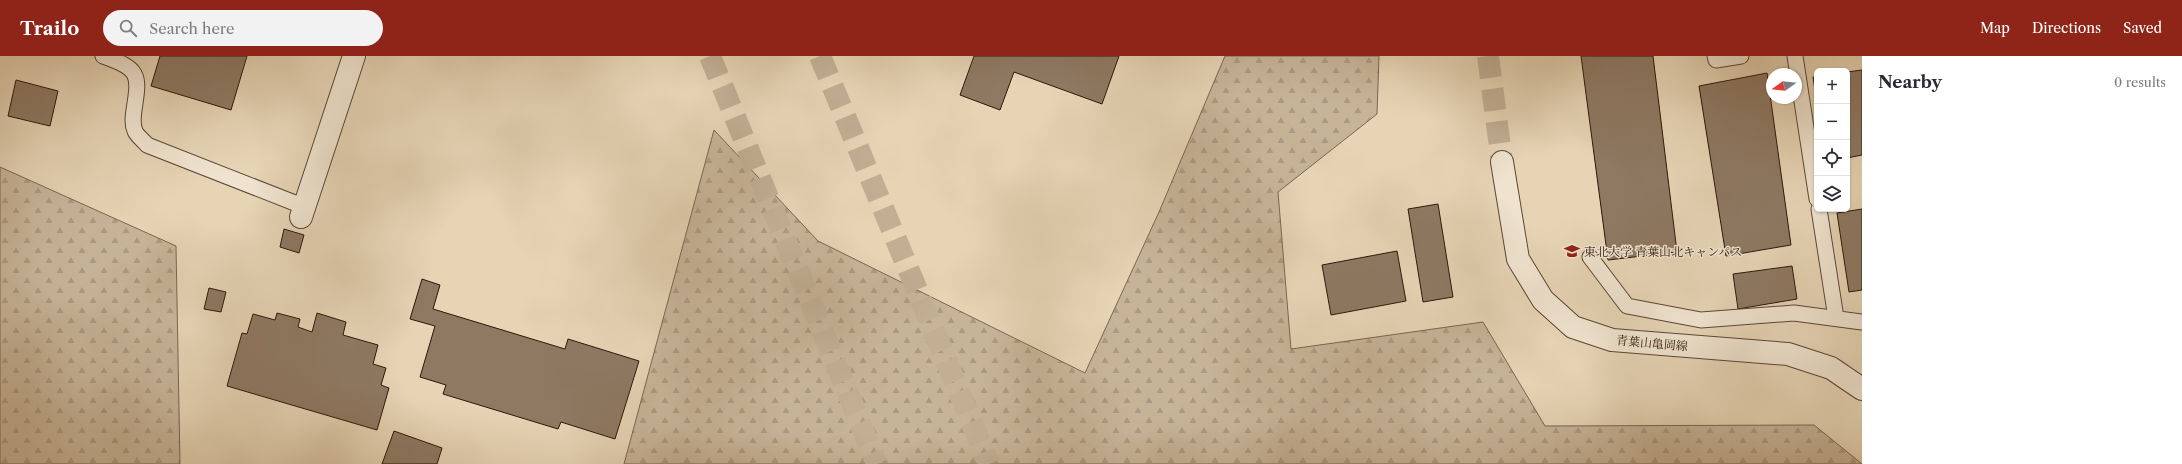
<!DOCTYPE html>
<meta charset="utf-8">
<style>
body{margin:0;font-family:"Libre Caslon Text","Noto Serif JP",serif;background:#f2f2f3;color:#2b2b33}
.controls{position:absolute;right:12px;top:12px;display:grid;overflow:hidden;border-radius:6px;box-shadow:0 1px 3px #0004}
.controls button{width:36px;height:36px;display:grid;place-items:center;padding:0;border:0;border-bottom:1px solid #e1e1e2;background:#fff;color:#2b2b33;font:20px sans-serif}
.compass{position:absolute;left:1766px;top:12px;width:36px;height:36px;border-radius:50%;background:#fff;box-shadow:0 1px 3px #0004;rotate:255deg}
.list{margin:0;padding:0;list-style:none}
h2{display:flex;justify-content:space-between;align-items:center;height:52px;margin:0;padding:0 16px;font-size:17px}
h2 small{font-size:13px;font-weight:400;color:#7c7c81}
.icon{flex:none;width:22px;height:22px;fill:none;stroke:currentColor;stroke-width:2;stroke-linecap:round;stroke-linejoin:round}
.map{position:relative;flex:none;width:1862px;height:408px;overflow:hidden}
header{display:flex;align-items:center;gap:24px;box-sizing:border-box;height:56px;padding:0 20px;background:#8f2418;color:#fff}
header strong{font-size:19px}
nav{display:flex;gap:22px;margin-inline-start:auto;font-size:14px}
.search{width:280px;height:36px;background:#f2f2f3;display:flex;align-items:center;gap:10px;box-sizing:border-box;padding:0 14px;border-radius:22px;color:#7c7c81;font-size:15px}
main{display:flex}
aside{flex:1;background:#fff}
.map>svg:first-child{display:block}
</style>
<header>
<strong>Trailo</strong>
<div class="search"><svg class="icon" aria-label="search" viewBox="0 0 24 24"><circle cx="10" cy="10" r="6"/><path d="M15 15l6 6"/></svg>Search here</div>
<nav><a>Map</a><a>Directions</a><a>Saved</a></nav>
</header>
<main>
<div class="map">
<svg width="1862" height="408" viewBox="0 0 1862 408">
<defs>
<pattern id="forest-firs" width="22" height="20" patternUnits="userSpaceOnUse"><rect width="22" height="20" fill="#c7b498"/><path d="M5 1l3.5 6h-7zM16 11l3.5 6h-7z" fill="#ab9a82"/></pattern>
</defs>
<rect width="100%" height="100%" fill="#e6d4b5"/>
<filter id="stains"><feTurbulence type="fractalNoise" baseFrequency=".005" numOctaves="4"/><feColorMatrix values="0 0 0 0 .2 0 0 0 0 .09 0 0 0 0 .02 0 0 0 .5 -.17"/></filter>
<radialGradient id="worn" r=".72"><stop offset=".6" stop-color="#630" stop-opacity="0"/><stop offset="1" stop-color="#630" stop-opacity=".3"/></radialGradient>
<!-- forest -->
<path fill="url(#forest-firs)" stroke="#7a6651" d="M1225,0H1379L1377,58L1278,136L1291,293L1483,266L1545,370L1814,369L1862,408H624L714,74L818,185L1085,317L1159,156Z
M0,111L176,190L180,408H0Z"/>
<!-- building -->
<path fill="#8e7963" stroke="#2e170a" d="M160,0H247L231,54L151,30Z
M974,0H1119L1102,48L1014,16L1000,54L960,39Z
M1581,0H1653L1677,196L1608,204Z
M1862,14V99L1847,102V16Z
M1767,17L1791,189L1726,200L1699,30Z
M1813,21H1817V48Z
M16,24L58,35L50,70L8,60Z
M1438,148L1453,241L1423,246L1408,153Z
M1862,153V234L1849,236L1837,157Z
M284,173L304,179L299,197L280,191Z
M1397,195L1406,245L1331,259L1322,209Z
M1792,210L1797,243L1738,253L1733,218Z
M422,223L440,229L433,253L565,293L568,283L639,305L615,383L561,366L558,373L443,338L446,329L420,321L435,270L410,263Z
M209,232L226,236L221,256L204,253Z
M277,257L300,263L298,271L312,276L317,257L346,266L343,279L378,289L373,308L386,312L381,329L389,332L377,374L227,330L242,277L247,278L253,258L275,264Z
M394,375L442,392L437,408H382Z"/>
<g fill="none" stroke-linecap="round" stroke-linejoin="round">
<!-- tertiary-tunnel -->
<path stroke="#c1ae93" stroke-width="22" stroke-dasharray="22 11" stroke-linecap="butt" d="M1488,0L1502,106"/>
<!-- motorway-tunnel -->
<path stroke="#c1ae93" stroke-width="22" stroke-dasharray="22 11" stroke-linecap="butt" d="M710,0L877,408
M820,0L989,408"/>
<defs>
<path id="service" d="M103,0C139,13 140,17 134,54C133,61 132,68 135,75C137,80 144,85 147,89L305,151
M1715,0L1716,4L1741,0
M1795,0L1817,143
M1819,153L1836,262
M1590,201L1627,250L1701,264L1794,257L1862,266"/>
<path id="minor" d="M301,161L354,0"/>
<path id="tertiary" d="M1502,106L1518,203L1543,244L1573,271L1612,284L1788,298L1831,312L1862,333"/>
</defs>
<!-- service casing -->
<use href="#service" stroke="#5c4635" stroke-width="17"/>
<!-- minor casing -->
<use href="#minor" stroke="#5c4635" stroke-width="24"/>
<!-- tertiary casing -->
<use href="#tertiary" stroke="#5c4635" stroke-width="24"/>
<!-- service -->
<use href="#service" stroke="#efe3cf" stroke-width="15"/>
<!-- minor -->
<use href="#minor" stroke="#efe3cf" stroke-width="22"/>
<!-- tertiary -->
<use href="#tertiary" stroke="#efe3cf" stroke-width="22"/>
</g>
<!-- icons -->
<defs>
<symbol id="university-bare" viewBox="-9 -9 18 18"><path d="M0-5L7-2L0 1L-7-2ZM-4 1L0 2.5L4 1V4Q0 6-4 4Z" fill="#8f2418" stroke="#efe3cf" stroke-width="2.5" paint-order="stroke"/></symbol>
</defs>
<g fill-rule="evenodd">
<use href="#university-bare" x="1561" y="184" width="22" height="22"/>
</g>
<g text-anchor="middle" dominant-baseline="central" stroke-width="3" stroke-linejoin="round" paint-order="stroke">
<!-- poi labels -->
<g font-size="12" fill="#2e170a" stroke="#efe3cf" text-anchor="start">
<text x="1584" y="195">東北大学 青葉山北キャンパス</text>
</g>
<!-- street labels -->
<g font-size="12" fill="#2e170a" stroke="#efe3cf">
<text transform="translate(1652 287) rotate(5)">青葉山亀岡線</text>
</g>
</g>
<rect width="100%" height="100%" filter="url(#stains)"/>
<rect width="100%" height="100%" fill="url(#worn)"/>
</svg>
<div class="controls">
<button>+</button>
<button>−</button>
<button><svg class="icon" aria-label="locate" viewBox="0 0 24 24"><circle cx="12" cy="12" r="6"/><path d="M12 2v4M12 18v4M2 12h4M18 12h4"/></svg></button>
<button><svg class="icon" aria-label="layers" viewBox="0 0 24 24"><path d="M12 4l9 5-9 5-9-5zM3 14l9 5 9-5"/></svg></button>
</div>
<svg class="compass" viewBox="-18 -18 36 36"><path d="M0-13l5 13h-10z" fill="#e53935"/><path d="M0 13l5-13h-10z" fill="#7c7c81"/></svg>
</div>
<aside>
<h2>Nearby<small>0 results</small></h2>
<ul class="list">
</ul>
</aside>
</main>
